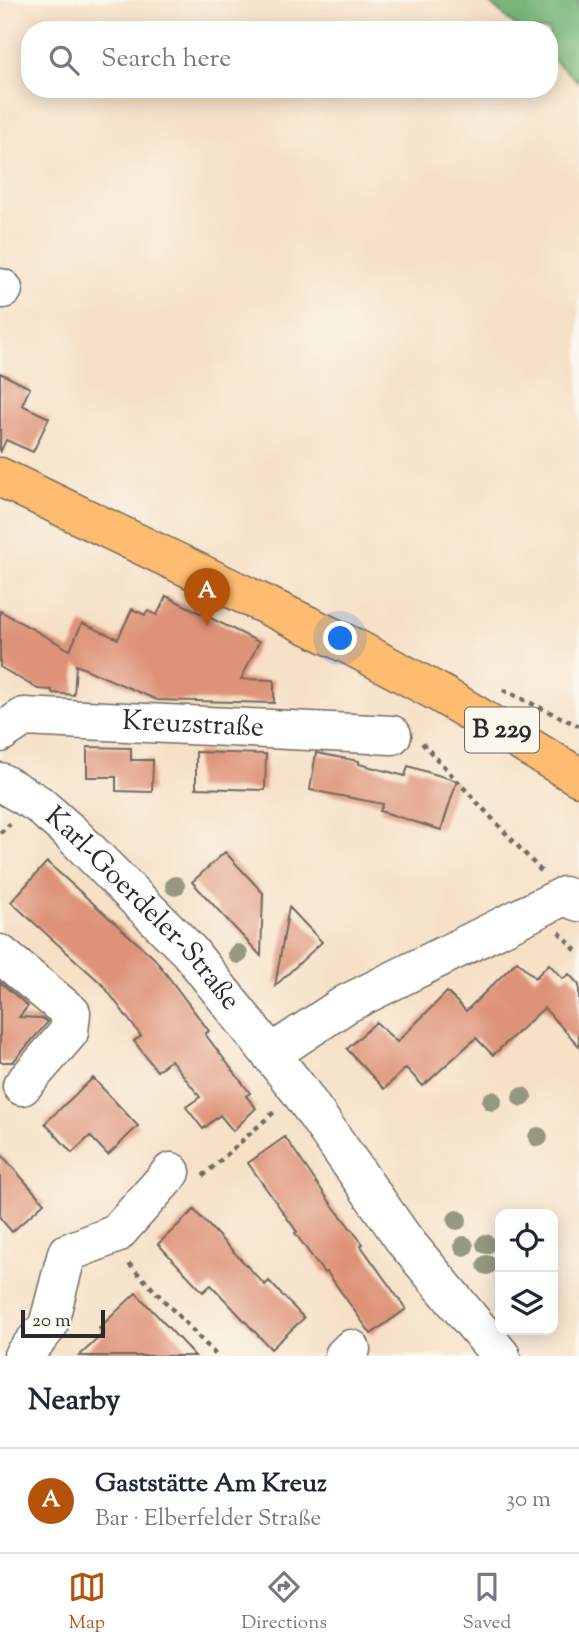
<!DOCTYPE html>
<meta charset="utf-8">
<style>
body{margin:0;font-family:"Sorts Mill Goudy",serif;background:#f2f2f3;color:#1f2937}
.controls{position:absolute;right:21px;bottom:21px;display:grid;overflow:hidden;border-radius:14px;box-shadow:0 4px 18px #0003}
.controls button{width:63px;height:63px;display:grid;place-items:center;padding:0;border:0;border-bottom:2px solid #e0e1e3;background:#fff;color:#1f2937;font:35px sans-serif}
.scale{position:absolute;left:21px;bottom:18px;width:84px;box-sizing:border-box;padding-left:7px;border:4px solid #2b2b2b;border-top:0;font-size:19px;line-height:24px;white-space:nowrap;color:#2b2b2b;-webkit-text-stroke:5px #fbf7ec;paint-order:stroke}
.you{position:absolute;left:341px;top:639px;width:24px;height:24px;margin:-18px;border:5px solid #fff;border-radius:50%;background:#1a73e8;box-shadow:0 0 0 10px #1a73e833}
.badge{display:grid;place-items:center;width:46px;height:46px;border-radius:50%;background:#b45309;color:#fff;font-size:23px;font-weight:700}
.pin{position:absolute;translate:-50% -58px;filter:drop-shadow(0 2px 4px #0008)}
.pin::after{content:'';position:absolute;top:37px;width:24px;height:21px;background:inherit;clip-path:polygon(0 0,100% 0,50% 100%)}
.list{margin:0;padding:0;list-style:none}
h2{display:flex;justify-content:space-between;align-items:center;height:91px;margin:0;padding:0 28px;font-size:30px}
h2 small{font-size:23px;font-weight:400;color:#747a83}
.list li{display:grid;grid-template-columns:46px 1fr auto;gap:21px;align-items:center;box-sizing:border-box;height:105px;padding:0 28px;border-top:2px solid #e0e1e3}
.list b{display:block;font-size:26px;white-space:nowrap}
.list p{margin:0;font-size:23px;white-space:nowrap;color:#747a83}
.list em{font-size:23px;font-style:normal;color:#747a83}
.icon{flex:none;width:38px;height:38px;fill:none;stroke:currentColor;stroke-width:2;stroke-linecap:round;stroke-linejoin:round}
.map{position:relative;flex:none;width:579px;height:1356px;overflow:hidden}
.search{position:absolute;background:#fff;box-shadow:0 4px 18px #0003;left:21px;right:21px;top:21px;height:77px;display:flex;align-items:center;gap:18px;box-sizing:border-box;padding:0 24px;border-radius:28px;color:#747a83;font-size:26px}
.sheet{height:196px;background:#fff}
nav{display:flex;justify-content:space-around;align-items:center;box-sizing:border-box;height:98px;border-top:2px solid #e0e1e3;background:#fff;font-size:19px;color:#747a83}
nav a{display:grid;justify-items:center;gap:4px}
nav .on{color:#b45309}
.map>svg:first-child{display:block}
</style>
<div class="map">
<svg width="579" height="1356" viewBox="0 0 579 1356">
<rect width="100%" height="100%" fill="#fbf7ec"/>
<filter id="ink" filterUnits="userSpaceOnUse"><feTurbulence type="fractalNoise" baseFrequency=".0143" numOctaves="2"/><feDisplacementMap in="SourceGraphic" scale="14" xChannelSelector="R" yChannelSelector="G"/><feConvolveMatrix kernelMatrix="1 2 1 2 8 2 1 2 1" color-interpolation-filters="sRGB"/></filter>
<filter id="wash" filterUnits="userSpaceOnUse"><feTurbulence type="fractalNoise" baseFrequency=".00686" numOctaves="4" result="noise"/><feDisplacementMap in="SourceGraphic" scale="28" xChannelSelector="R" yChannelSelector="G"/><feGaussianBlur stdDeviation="1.57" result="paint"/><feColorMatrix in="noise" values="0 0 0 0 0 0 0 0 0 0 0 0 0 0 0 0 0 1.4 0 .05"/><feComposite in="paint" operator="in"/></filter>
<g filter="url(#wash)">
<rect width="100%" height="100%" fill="#f6e0c6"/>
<!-- forest -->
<path fill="#76b678" stroke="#507052" stroke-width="2" d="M486,0H579V82L549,56V30H520Z"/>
<g id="blocks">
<!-- building -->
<path fill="#de9378" d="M0,373L30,388L22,405L49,418L33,452L6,440L0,453Z
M166,596L259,642L241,679L274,680V703L157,700L76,665L74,695L52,693V690L38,689L0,667V611L70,650L82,623L118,639L132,609L145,615L147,611L157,615Z
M87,747L131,748V760H153L152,792L116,791V777H87Z
M196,752L266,754L265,790L196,788Z
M316,753L359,761V764L405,776L408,766L457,781L441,830L380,811L383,804L310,790Z
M225,852L263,893L261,956L192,882Z
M47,862L154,958L209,1031L205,1034L250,1093L246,1096L256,1108L233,1131L220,1115L203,1129L186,1107L200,1097L171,1060L157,1071L134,1041L141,1036L103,985L11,902Z
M289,907L322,942L275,986Z
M517,961L535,978L549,964L563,979L569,974L579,985V1046L544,1008L493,1055L476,1038L423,1086L406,1068L384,1089L347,1049L376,1022L397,1042L447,992L466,1011Z
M0,982L28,1006L19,1017L42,1018L48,1022L13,1062H0Z
M93,1078L138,1126L108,1155L90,1136L72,1153L45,1123Z
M285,1137L332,1205L363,1244L361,1246L406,1309L371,1334L327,1272L324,1273L295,1233L297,1232L248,1163Z
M0,1153L44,1203L12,1232L0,1218Z
M194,1210L265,1285L269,1281L304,1318L271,1349L211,1285L203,1292L158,1244Z
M136,1293L195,1356H79L104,1333L99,1328Z"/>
</g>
</g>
<g filter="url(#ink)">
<use href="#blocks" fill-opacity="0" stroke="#726a61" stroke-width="2"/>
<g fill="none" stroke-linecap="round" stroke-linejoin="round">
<defs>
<g id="minor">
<path d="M0,288L3,289"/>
<path id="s1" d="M0,733L24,717L392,735"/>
<path id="s2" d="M0,782L38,804L70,832L189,951L299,1090L405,1241L501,1356"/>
<path d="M0,954L71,1013L69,1032L22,1086"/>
<path d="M271,1054L346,1004L564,896L579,902"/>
<path d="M23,1356L48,1326L67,1253L116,1234L171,1172"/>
<path d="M344,1356L351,1349"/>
</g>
<path id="major" d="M0,477L353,647L439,693L579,777"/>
</defs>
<!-- minor casing -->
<use href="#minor" stroke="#726a61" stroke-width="41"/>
<!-- major casing -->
<use href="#major" stroke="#726a61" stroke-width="41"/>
<!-- path -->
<path stroke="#726a61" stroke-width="4.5" stroke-dasharray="5 5" stroke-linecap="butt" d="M503,690L579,726
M422,743L542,872
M0,833L10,824
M559,932L579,954
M203,1176L274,1112
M129,1264L217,1356"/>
<!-- minor -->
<use href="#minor" stroke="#fff" stroke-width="38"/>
<!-- major -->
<use href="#major" stroke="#fdbc70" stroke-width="38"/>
</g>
<!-- trees -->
<g fill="#979881">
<circle cx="175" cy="886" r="10"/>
<circle cx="238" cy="954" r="10"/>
<circle cx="522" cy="1097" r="10"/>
<circle cx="492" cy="1101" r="10"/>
<circle cx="538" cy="1137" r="10"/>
<circle cx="457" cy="1220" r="10"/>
<circle cx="486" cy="1244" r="10"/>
<circle cx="464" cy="1246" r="10"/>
<circle cx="487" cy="1265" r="10"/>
</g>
</g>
<g text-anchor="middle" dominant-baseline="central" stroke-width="5" stroke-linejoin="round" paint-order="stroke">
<!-- shield labels -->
<rect fill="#fbf7ec" stroke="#696865" stroke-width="2" x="465" y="707.5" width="74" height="45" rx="5"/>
<g font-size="26" font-weight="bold" fill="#2b2b2b">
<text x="502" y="730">B 229</text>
</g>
<!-- street labels -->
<g font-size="28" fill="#2b2b2b" stroke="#fbf7ec">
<text stroke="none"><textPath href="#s1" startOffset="198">Kreuzstraße</textPath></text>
<text stroke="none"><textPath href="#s2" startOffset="192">Karl-Goerdeler-Straße</textPath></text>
</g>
</g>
</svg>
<div class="controls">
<button><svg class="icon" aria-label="locate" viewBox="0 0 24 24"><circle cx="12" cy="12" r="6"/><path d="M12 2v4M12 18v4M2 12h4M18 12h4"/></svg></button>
<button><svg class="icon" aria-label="layers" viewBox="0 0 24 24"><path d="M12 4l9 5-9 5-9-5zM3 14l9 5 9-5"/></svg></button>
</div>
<div class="scale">20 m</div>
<div class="you"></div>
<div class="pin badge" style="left:207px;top:626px">A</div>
<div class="search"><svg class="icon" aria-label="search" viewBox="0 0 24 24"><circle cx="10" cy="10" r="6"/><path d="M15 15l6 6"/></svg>Search here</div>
</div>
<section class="sheet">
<h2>Nearby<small></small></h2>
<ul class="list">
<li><span class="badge">A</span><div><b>Gaststätte Am Kreuz</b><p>Bar · Elberfelder Straße</p></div><em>30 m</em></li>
</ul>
</section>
<nav>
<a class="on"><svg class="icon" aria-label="map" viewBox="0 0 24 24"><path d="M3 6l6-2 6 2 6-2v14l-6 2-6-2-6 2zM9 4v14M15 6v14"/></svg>Map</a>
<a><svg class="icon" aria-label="directions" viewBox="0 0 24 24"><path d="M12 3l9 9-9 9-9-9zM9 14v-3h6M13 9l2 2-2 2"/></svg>Directions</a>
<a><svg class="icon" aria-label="saved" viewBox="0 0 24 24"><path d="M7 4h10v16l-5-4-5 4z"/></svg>Saved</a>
</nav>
